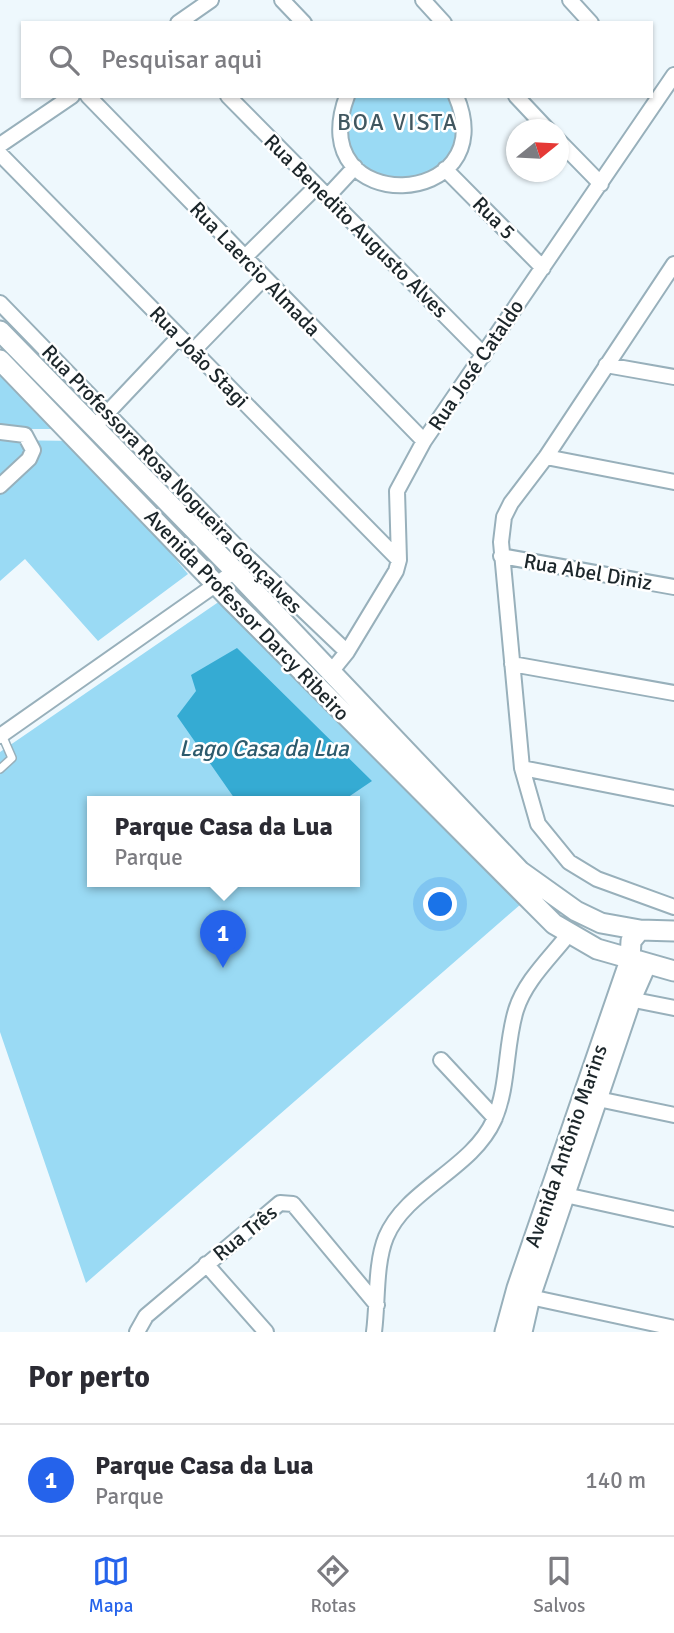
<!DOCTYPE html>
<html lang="pt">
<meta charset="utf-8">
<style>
body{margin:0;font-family:Signika,sans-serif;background:#f2f2f3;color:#2b2b33}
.compass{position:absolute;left:506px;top:119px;width:63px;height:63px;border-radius:50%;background:#fff;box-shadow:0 2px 5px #0004;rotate:72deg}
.you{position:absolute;left:441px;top:905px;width:24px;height:24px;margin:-18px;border:5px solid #fff;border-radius:50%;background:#1a73e8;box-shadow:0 0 0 10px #1a73e833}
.badge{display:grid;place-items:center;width:46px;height:46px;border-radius:50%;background:#2563eb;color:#fff;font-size:23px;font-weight:700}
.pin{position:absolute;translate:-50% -58px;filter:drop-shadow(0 2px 4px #0008)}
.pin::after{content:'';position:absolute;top:37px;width:24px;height:21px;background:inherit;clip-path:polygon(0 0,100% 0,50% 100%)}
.popup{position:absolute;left:87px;top:796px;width:273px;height:91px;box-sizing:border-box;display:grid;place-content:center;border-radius:0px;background:#fff;filter:drop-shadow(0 2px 5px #0005);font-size:23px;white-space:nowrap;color:#7c7c81}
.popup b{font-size:26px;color:#2b2b33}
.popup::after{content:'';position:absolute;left:50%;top:100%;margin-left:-14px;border:14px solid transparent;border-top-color:#fff}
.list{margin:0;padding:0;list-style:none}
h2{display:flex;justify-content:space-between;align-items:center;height:91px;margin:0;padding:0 28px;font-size:30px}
h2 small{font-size:23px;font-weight:400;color:#7c7c81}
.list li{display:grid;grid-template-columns:46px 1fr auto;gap:21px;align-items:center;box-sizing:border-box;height:112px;padding:0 28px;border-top:2px solid #e1e1e2}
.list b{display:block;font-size:26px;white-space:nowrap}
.list p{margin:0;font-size:23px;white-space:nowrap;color:#7c7c81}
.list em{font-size:23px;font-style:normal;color:#7c7c81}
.icon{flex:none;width:38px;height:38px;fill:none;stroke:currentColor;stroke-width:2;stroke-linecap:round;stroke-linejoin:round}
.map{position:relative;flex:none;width:674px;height:1332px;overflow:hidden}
.search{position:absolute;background:#fff;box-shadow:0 2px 5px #0004;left:21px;right:21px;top:21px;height:77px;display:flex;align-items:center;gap:18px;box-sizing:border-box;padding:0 24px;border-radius:0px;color:#7c7c81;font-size:26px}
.sheet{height:203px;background:#fff}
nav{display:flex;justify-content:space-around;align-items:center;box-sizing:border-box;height:98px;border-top:2px solid #e1e1e2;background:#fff;font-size:19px;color:#7c7c81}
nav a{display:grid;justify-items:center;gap:4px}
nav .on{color:#2563eb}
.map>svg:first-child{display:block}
</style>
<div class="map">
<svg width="674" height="1332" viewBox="0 0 674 1332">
<rect width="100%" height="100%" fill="#eef8fd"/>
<!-- green -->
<path fill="#9adaf4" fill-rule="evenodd" d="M353,96H451C453,107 460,122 458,133C447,196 352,194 346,133C344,122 350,107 353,96Z
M0,373L60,429H0Z
M0,440L78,441L188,574L98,641L25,559L0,581Z
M220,601L521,904L86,1283L0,1032V752ZM92,802H354V882H92Z"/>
<!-- water -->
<path fill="#35abd3" d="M237,648L372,781L341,802H237L177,716L196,691L191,675Z"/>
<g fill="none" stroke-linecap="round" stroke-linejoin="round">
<defs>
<path id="lane" d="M0,769L12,758L2,735"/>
<path id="street" d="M282,0L304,23
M423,0L444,23
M570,0L591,23
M178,23L211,0
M88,96L424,441
M228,96L484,355
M347,96C301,219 505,211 456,96
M516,96L548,130
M558,140L601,184
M0,145L72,96
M0,154L399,560
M445,169L543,268
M328,196L355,167
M244,258L317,186
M674,264L546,457L511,503L504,517L501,542L522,768L538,824L569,862L597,879L674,907
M0,303L236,546L347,652
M193,351L263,279
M606,365L674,377
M94,427L179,337
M0,432L25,435L33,450L29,459L0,486
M546,457L674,482
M501,556L674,587
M512,664L674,693
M330,673L347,652L396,571L399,560L397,491L424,441L674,75
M0,736L235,571
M522,768L674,798
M624,998L674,1008
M441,1060L495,1118
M598,1099L674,1115
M556,1193L674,1219
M206,1264L266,1332
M530,1297L674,1328
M137,1332L146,1316L280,1203L293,1204L377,1305
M374,1332C378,1302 375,1264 386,1237C406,1189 472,1169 494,1120C509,1086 505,1045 516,1010C525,981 550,958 568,935"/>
<path id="secondary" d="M0,331L235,571L520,871L576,911L601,923L640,930L674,931
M0,360L231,600L554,924L597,949L674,971
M505,1332L517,1288L630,960L631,941L640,930
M522,1332L530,1297L631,999L646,965"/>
</defs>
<!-- lane casing -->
<use href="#lane" stroke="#98b0bb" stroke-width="10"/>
<!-- street casing -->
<use href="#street" stroke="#98b0bb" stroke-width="18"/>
<!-- secondary casing -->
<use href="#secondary" stroke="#98b0bb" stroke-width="23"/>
<!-- lane -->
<use href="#lane" stroke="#fff" stroke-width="7"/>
<!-- street -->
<use href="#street" stroke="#fff" stroke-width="14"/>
<!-- secondary -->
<use href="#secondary" stroke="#fff" stroke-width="19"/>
</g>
<g text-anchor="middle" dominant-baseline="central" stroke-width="5" stroke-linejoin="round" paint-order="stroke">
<!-- street labels -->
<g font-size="21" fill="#1c262a" stroke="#fff">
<text transform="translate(494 218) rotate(45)">Rua 5</text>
<text transform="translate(356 226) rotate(45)">Rua Benedito Augusto Alves</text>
<text transform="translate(255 269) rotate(46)">Rua Laercio Almada</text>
<text transform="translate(199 357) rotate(46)">Rua João Stagi</text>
<text transform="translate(476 365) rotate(-56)">Rua José Cataldo</text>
<text transform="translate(172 479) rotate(46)">Rua Professora Rosa Nogueira Gonçalves</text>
<text transform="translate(588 572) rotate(10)">Rua Abel Diniz</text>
<text transform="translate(247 615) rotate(46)">Avenida Professor Darcy Ribeiro</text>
<text transform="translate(566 1146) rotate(-71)">Avenida Antônio Marins</text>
<text transform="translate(245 1233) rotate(-39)">Rua Três</text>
</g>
<!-- neighbourhood labels -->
<g font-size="23" letter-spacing="2" fill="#415760" stroke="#fff">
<text x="398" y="122">BOA VISTA</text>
</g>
<!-- water labels -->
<g font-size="23" font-style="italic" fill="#2d5b6d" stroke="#fff">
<text x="264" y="748">Lago Casa da Lua</text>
</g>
</g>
</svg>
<svg class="compass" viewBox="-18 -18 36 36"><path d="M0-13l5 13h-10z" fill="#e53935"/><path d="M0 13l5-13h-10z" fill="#7c7c81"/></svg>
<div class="you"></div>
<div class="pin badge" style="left:223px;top:968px">1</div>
<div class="popup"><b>Parque Casa da Lua</b>Parque</div>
<div class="search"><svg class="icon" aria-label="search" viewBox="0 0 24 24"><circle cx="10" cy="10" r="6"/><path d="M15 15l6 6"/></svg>Pesquisar aqui</div>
</div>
<section class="sheet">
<h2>Por perto<small></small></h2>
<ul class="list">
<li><span class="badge">1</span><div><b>Parque Casa da Lua</b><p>Parque</p></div><em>140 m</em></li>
</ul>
</section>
<nav>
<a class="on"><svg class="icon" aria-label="map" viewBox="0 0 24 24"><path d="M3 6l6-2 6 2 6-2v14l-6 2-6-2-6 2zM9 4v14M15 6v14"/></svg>Mapa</a>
<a><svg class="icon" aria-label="directions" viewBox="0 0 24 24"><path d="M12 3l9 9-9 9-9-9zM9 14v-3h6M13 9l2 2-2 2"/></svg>Rotas</a>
<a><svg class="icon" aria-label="saved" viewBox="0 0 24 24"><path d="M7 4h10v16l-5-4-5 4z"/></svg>Salvos</a>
</nav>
